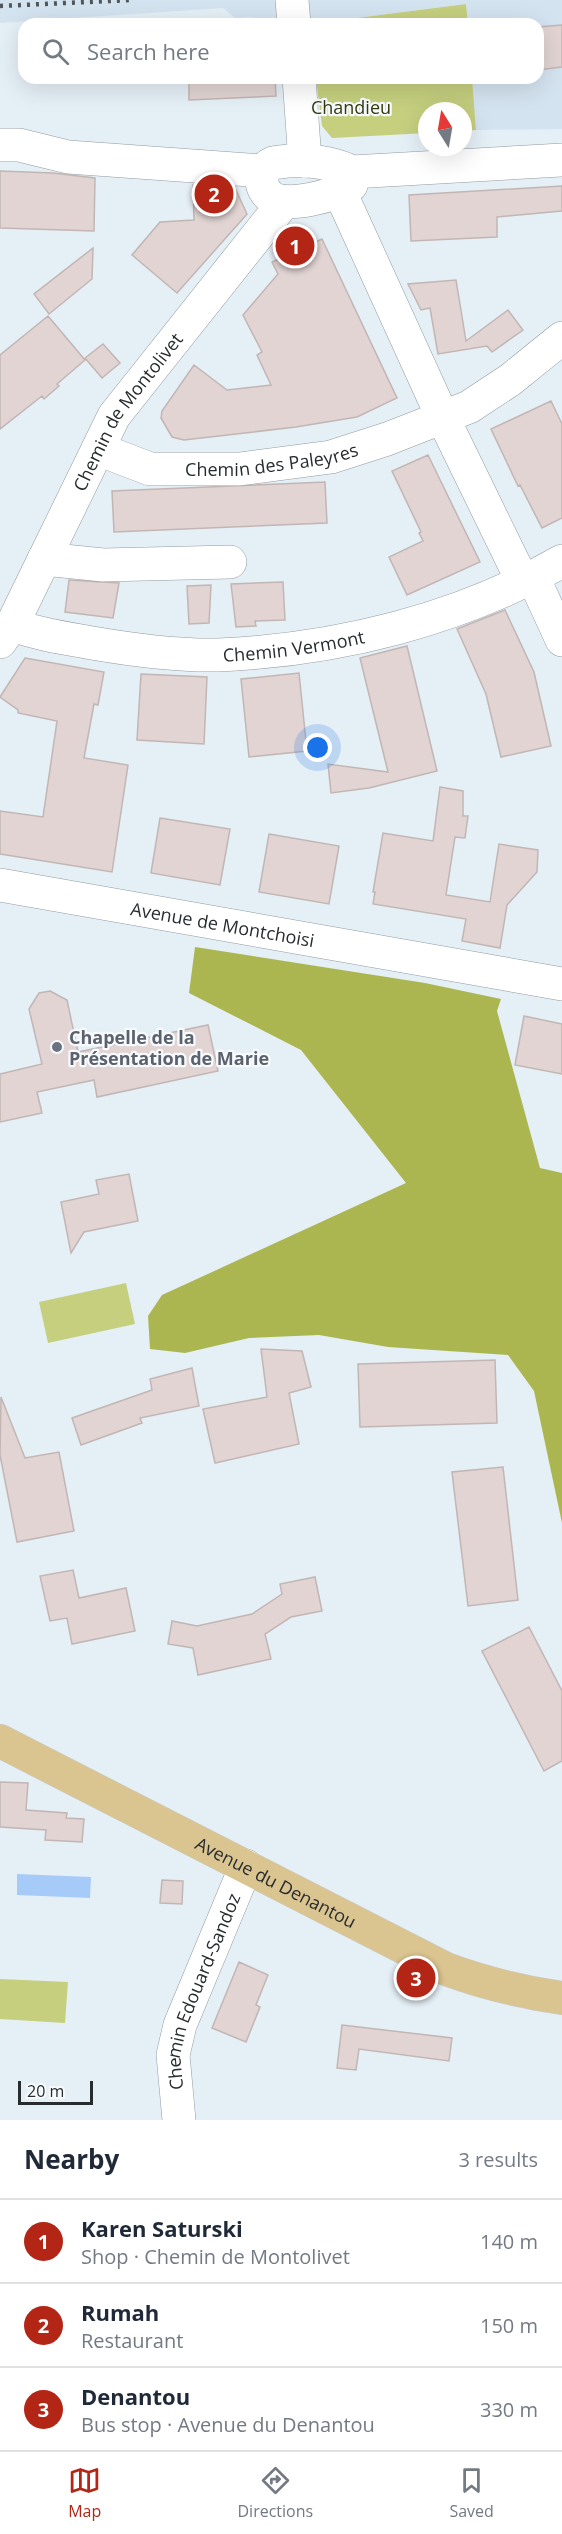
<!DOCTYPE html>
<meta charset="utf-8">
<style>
body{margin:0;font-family:"Open Sans",sans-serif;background:#f2f2f3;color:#1f2937}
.compass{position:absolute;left:418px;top:102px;width:54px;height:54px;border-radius:50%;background:#fff;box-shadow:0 6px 24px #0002;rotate:349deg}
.scale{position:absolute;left:18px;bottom:15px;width:75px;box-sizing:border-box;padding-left:6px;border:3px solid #282c2f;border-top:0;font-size:16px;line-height:21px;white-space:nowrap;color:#282c2f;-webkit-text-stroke:4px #f8fbfe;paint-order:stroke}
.you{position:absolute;left:318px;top:748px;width:21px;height:21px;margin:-15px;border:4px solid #fff;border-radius:50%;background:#1a73e8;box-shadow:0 0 0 9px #1a73e833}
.badge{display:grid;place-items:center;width:39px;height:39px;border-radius:50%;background:#b32515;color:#fff;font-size:20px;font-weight:700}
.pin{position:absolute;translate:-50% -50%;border:3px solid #fff;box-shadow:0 2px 6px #0006}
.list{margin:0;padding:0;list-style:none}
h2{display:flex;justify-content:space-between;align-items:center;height:78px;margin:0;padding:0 24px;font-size:26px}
h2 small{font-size:20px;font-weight:400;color:#747a83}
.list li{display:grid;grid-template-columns:39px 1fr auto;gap:18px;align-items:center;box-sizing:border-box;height:84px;padding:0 24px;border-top:2px solid #e0e1e3}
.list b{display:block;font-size:22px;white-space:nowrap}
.list p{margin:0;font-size:20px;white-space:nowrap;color:#747a83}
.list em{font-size:20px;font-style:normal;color:#747a83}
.icon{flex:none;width:33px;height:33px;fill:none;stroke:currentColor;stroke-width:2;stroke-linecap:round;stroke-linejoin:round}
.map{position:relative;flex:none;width:562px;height:2120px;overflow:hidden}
.search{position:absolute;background:#fff;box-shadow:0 6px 24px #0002;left:18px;right:18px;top:18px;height:66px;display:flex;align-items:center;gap:15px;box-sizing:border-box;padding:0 21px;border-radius:18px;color:#747a83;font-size:22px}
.sheet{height:330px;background:#fff}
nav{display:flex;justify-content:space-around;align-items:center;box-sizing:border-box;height:84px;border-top:2px solid #e0e1e3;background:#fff;font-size:16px;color:#747a83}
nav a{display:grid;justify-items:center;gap:3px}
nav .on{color:#b32515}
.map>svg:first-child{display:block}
</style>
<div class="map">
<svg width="562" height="2120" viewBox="0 0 562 2120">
<rect width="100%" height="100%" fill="#e5eff6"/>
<!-- built -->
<path fill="#d4e3f0" d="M0,0H562V129L476,130L472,78H538V24H468L466,4L310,24H271L250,17L236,19L223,8L0,23Z"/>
<!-- green -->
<path fill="#c5cf7e" d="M466,4L468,24H310Z
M316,78H472L476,130L463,131V111H427V133L332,138L322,126Z
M126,1283L135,1324L48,1343L39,1302Z
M0,1979L68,1982L65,2023L0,2019Z"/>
<!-- forest -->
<path fill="#abb651" d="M195,947L425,983L501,999L497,1011L540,1168L562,1173V1523L534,1391L508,1355L388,1347L319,1335L249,1338L185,1353L150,1349L148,1316L162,1295L406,1183L301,1050L189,993Z"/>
<!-- water -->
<path fill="#a7cbf9" d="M17,1874L91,1877L90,1898L17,1895Z"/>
<!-- building -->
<path fill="#e1d4d2" stroke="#c2b6b4" stroke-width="1.5" d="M562,25V67L538,70V27Z
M189,78H275L276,96L189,100Z
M0,171L53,173L95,178L94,231L0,228Z
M193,185L235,188L247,214L177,293L132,255L160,222L194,220Z
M562,186V211L497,217V237L411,241L409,195Z
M322,239L397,398L357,417L296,427L184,440L172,437L161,418L162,411L194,365L227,390L271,385L257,355L262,352L243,315L278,274L272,262L290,254L289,249L305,241L307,246Z
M93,248L92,279L49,314L34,294Z
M456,280L466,341L508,310L523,330L492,352L487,346L438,354L430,308L421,310L408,284Z
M48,316L85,360L57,384L59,386L44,399L42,396L0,429V355Z
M103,344L120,363L102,378L85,358Z
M551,401L562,424V518L542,528L520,485L518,486L491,429Z
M428,455L480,562L407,595L389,557L423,541L419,533L421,532L392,471Z
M325,482L327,523L114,532L112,491Z
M69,580L119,583L113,618L65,612Z
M283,582L285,620L255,621L256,626L236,627L231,584Z
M211,585L209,623L189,624L187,586Z
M505,610L534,672L551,746L501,757L486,694L457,629Z
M407,646L437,771L369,788L331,793L328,764L388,772L360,658Z
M25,658L104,672L98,705L94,704L84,758L128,765L112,872L0,854V811L43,817L57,721L18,713V710L0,697Z
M299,673L307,751L249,757L241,679Z
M141,674L207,677L204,744L137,740Z
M440,787L463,791V816H468L465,838L455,837L446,895L490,902L499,844L538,850L537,872L507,905L500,948L462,941L466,919L373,904L375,892H373L383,833L433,841Z
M160,818L230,829L220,885L151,873Z
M269,834L339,846L329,904L259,892Z
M50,991L67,1000L78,1052L208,1025L218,1071L97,1097L94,1080L37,1092L42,1113L0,1122V1074L42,1064L29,1009L39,993Z
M524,1016L562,1024V1074L515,1065Z
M129,1174L138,1221L84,1232L71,1253L61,1202L99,1194L96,1180Z
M261,1349L302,1351L311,1387L289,1393L299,1444L215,1463L203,1409L267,1397Z
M495,1360L497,1423L360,1427L358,1364Z
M192,1368L199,1406L140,1418L142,1423L81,1445L72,1418L152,1390L150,1379Z
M1,1397L25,1458L59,1452L74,1531L17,1542L0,1455Z
M503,1467L518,1600L468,1606L452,1472Z
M73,1570L79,1598L126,1588L135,1631L72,1644L67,1618L50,1621L40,1576Z
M315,1577L322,1611L291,1617L265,1634L271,1659L198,1675L193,1648L168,1644L172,1621L197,1626L252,1614L282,1594L280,1584Z
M529,1627L562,1691V1761L544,1771L482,1651Z
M0,1782L28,1783L26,1810L67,1813L66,1818L84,1819L82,1842L45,1840L46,1830L0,1827Z
M162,1880L183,1881L182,1904L160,1903Z
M239,1962L268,1975L256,2005L260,2007L246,2042L212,2028Z
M342,2025L452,2038L449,2061L359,2049L356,2070L337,2068Z"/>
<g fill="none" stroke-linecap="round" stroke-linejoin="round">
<defs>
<g id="minor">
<path d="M292,0L294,24"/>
<path d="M299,78L305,161"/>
<path d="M0,145H19L68,157L264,171"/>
<path d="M287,161C310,160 332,162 352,172L351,185C336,195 287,209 271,197C259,189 258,169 273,163C277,162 283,162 287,161Z"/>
<path d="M352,172L562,160"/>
<path d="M340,192L442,416L518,572L538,588L562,640"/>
<path id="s1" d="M98,449L150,469H240L331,457L387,439L469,407L510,380L562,338"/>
<path d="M44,559L103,565L230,562"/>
<path id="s2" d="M12,625C38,634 64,638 92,643C133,650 177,656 218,655C337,650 459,620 562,561"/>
<path id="s3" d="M0,642L12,625L114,416L284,202"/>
<path id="s4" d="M0,885L562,984"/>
<path id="s5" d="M179,2120L173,2055L180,2025L246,1866"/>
</g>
<g id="major">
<path id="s6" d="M0,1741L446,1969C484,1983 521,1992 562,1998"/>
</g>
</defs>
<!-- minor casing -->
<use href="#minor" stroke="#929ba1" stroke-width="34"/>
<!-- major casing -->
<use href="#major" stroke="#cbcccd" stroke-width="34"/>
<!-- minor -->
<use href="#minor" stroke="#fff" stroke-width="33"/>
<!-- major -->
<use href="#major" stroke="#dac490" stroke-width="33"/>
<!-- rail -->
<path stroke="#51565a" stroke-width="4.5" stroke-dasharray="3 6" stroke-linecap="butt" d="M0,6L131,0"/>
</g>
<!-- markers -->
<circle fill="#6b7280" stroke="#f8fbfe" stroke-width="2" cx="57" cy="1047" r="6"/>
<g text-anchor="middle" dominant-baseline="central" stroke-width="4.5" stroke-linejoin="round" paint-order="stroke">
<!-- park labels -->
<g font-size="18" fill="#373b10" stroke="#f8fbfe">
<text x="351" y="107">Chandieu</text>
</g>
<!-- street labels -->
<g font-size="18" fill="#282c2f" stroke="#f8fbfe">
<text stroke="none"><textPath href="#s3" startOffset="264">Chemin de Montolivet</textPath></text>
<text stroke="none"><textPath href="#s1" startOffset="178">Chemin des Paleyres</textPath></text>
<text stroke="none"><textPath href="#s2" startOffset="285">Chemin Vermont</textPath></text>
<text stroke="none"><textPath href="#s4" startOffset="226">Avenue de Montchoisi</textPath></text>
<text stroke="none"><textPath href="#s6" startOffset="310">Avenue du Denantou</textPath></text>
<text stroke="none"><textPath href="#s5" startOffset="134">Chemin Edouard-Sandoz</textPath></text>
</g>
<!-- worship labels -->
<g font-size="18" font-weight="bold" fill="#5b616d" stroke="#f8fbfe" text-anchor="start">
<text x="69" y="1037">Chapelle de la<tspan x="69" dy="21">Présentation de Marie</tspan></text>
</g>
</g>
</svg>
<svg class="compass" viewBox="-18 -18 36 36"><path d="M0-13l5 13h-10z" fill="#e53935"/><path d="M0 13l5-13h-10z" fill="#747a83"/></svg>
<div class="scale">20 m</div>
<div class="you"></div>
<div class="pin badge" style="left:295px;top:246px">1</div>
<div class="pin badge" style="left:214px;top:194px">2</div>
<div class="pin badge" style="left:416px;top:1978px">3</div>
<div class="search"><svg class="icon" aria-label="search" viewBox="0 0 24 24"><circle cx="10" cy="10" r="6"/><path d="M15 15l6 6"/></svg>Search here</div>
</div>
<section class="sheet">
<h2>Nearby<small>3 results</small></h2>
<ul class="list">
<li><span class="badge">1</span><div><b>Karen Saturski</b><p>Shop · Chemin de Montolivet</p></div><em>140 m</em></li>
<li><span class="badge">2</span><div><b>Rumah</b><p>Restaurant</p></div><em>150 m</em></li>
<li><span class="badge">3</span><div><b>Denantou</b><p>Bus stop · Avenue du Denantou</p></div><em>330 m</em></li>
</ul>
</section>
<nav>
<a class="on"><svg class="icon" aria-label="map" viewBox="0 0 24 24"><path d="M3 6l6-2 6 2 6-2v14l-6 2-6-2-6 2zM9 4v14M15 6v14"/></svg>Map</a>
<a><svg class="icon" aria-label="directions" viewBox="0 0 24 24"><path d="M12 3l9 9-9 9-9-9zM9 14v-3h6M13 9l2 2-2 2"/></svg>Directions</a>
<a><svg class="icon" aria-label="saved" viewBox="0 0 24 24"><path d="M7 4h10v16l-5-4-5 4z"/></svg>Saved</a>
</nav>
